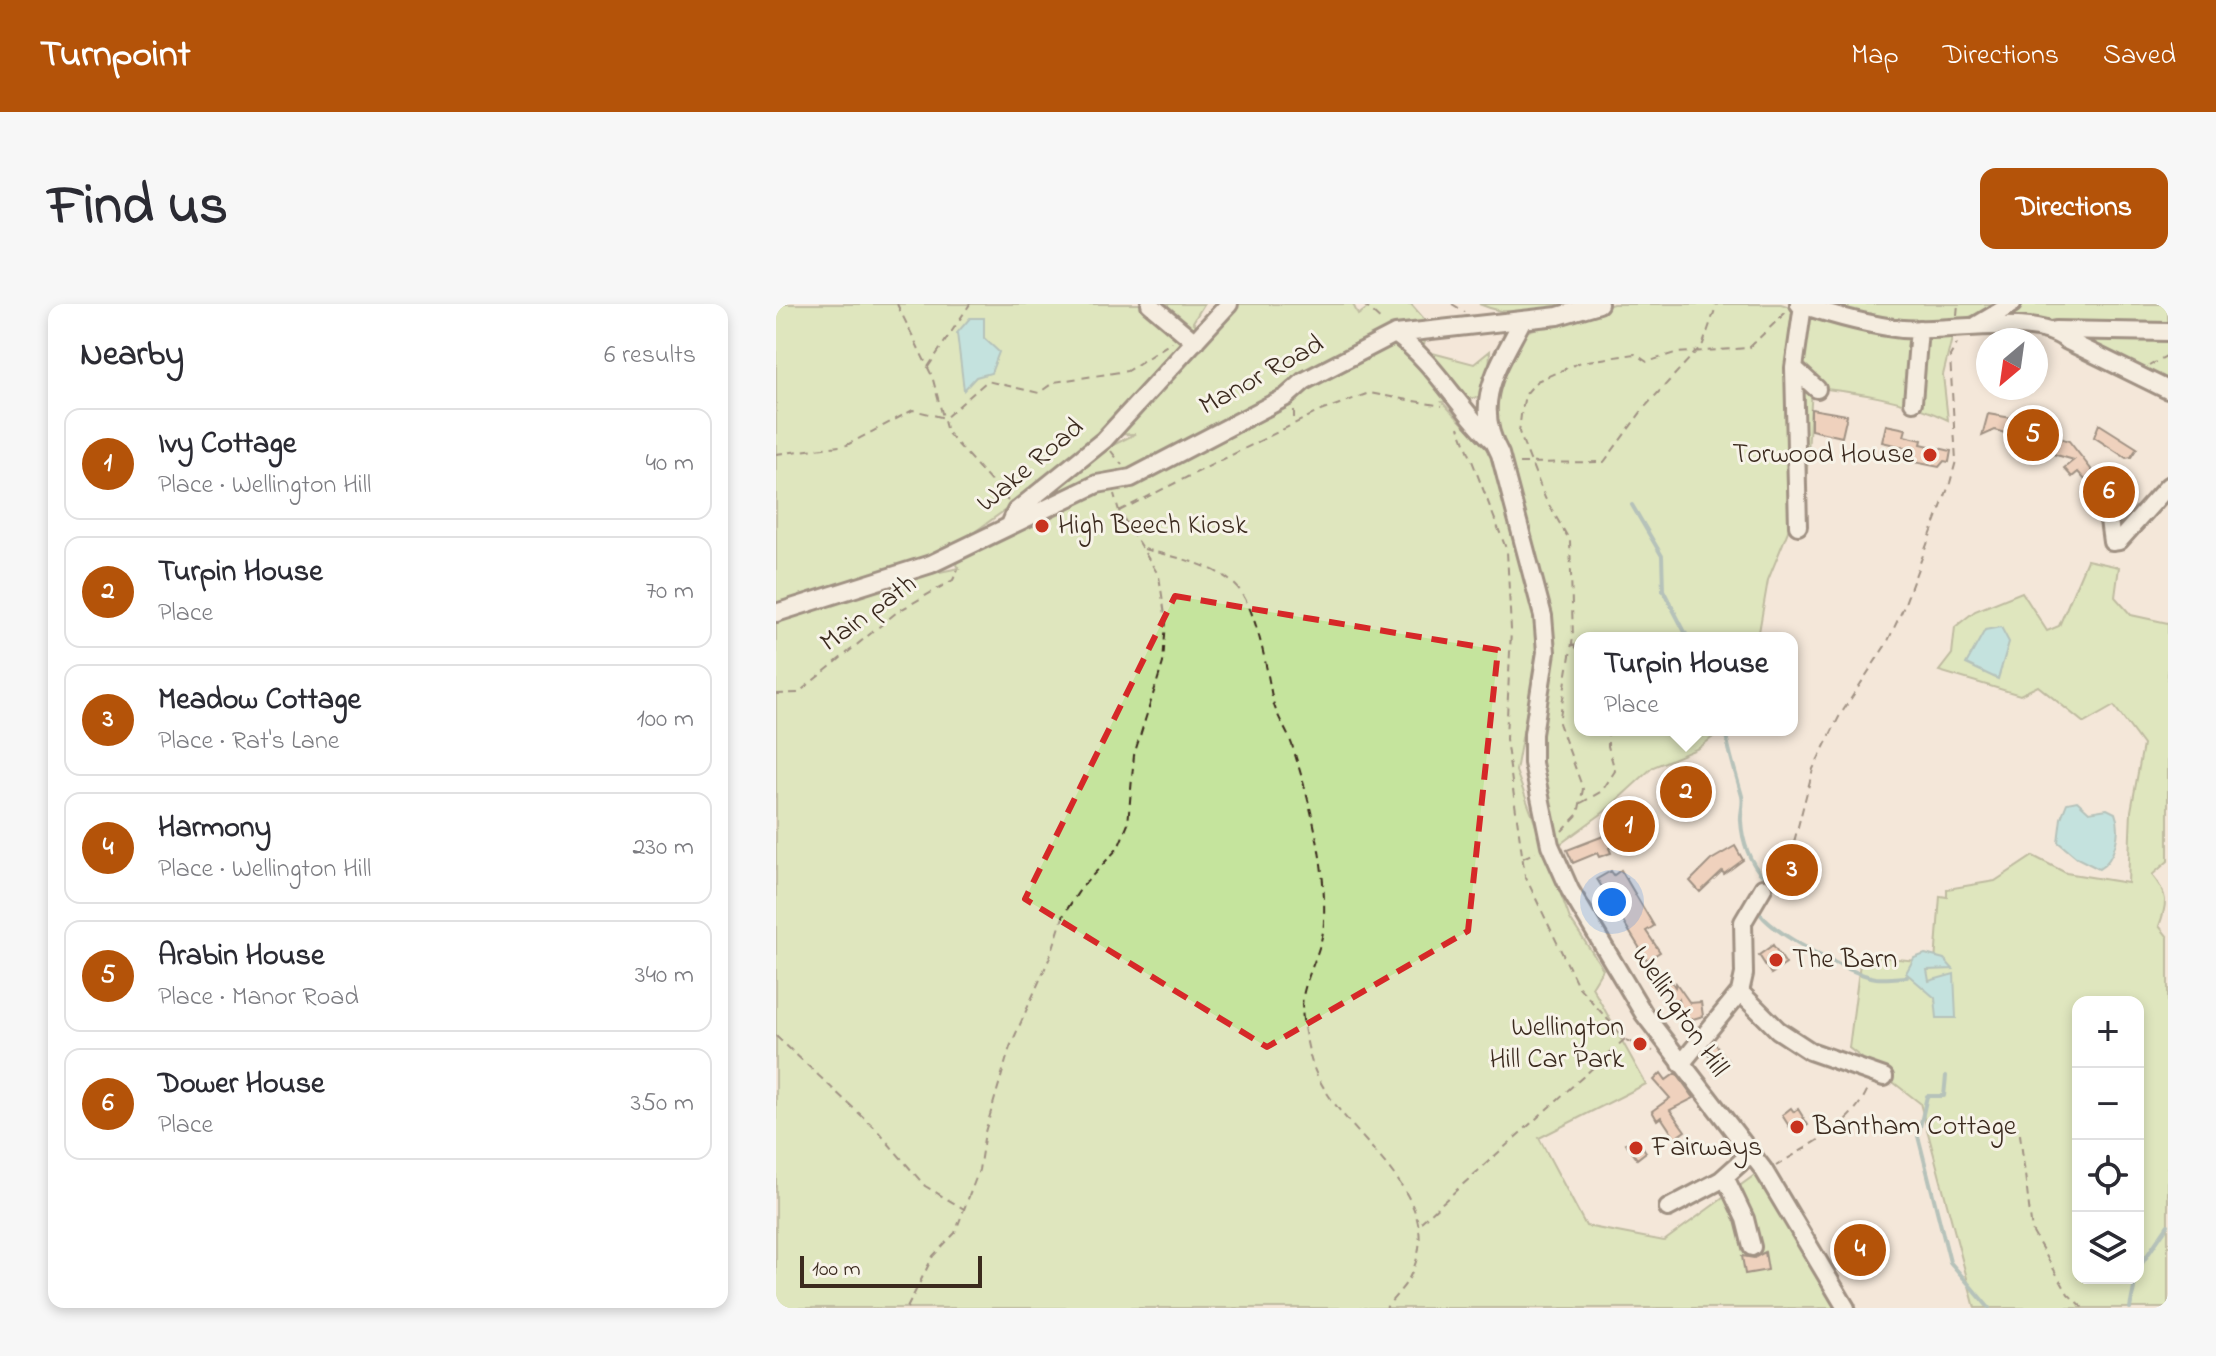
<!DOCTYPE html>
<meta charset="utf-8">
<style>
body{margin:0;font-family:"Indie Flower",sans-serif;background:#f7f7f7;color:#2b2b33}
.controls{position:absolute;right:24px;bottom:24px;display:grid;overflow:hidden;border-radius:16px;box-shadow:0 4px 12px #0003}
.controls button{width:72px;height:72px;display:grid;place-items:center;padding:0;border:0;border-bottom:2px solid #e1e1e2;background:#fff;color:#2b2b33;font:40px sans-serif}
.compass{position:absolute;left:1200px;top:24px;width:72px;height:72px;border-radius:50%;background:#fff;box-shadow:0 4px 12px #0003;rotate:209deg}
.scale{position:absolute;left:24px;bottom:20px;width:182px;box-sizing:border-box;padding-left:8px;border:4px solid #3b2a1e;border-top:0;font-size:22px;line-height:28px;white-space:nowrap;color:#3b2a1e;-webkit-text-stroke:6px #f7f3e8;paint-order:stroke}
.you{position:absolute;left:836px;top:598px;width:28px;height:28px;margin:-20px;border:6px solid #fff;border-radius:50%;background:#1a73e8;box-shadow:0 0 0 12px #1a73e833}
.badge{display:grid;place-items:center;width:52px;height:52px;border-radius:50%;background:#b45309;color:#fff;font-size:26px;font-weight:700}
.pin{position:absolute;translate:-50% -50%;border:4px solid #fff;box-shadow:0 2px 8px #0006}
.popup{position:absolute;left:798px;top:328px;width:224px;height:104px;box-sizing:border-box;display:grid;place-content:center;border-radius:16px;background:#fff;filter:drop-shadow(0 2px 6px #0005);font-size:26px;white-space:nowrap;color:#7c7c81}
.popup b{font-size:30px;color:#2b2b33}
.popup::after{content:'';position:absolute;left:50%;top:100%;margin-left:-16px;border:16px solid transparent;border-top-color:#fff}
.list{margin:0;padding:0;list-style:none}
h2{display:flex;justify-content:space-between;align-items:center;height:104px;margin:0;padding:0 32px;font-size:34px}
h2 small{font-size:26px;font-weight:400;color:#7c7c81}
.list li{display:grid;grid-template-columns:52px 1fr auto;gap:24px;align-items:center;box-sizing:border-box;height:112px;margin:0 16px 16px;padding:0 16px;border:2px solid #e1e1e2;border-radius:16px}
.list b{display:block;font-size:30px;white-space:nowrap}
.list p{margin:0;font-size:26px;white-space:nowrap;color:#7c7c81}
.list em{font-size:26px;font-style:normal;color:#7c7c81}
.icon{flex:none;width:44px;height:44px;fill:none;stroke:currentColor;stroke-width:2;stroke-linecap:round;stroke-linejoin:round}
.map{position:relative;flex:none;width:1392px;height:1004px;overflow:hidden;border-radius:16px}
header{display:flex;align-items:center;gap:48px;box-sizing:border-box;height:112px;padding:0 40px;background:#b45309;color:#fff}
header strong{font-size:38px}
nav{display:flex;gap:44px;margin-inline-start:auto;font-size:28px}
.intro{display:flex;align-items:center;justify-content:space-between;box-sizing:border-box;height:192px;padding:0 48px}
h1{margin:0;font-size:56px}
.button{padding:20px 36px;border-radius:16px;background:#b45309;color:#fff;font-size:28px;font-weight:700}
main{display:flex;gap:48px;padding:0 48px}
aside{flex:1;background:#fff;border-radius:16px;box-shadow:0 4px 12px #0003}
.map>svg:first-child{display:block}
</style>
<header>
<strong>Turnpoint</strong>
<nav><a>Map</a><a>Directions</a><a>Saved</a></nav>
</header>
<div class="intro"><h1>Find us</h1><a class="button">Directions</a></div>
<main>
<aside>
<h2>Nearby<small>6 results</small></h2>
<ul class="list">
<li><span class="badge">1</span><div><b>Ivy Cottage</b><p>Place · Wellington Hill</p></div><em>40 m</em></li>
<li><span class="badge">2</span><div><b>Turpin House</b><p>Place</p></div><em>70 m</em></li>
<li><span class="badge">3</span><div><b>Meadow Cottage</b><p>Place · Rat's Lane</p></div><em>100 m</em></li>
<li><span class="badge">4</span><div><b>Harmony</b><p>Place · Wellington Hill</p></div><em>230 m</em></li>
<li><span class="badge">5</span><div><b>Arabin House</b><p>Place · Manor Road</p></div><em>340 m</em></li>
<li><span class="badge">6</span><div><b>Dower House</b><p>Place</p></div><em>350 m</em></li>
</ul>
</aside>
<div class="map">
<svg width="1392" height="1004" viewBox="0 0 1392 1004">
<rect width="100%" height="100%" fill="#f4e7d9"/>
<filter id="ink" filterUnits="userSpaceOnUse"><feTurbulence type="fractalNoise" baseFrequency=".0125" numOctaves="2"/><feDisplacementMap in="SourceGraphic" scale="16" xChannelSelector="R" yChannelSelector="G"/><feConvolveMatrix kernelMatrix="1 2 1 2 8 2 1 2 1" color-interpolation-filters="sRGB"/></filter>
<g filter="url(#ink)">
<!-- green -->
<path fill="#c5e49d" stroke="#80875e" stroke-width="2" fill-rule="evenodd" d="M0,0H428L417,18L427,27L447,0H577L582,11L597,0H635L656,24L645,46L698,60L714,47L712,92L666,98L713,147L756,287L761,335L759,363L740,467L794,615L827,665L816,683L870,780L763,834L810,922L888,937L987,865L1079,1004H0ZM359,130L284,168L177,254L183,264L115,278L23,306L21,293L172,247L278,171L320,131Z
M703,0H803C768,9 738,15 703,0Z
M837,0H1005L1095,29L1177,30L1167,71L1172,116C1129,95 1083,89 1036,83L1029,199L1014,222L992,276L982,334H804V426H946L923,444L877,463L828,508L780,543L759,457L773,334L718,122L721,69L749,28Z
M1034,0H1221C1193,17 1146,28 1113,23C1087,18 1060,7 1034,0Z
M1240,0H1392V26L1297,24L1219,16Z
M1294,33L1392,34V83Z
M1311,256L1343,263L1339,293L1355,311L1392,319V557L1376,571C1392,591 1392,598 1383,622L1392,633V1004H1199L1144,799L1073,744L1085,651L1159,659L1164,592L1171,593V585L1219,577L1257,552L1290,569L1352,579L1355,507L1367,441L1338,402L1308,419L1262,382L1244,391L1163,367L1176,350L1179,323L1199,307L1246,288L1271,327L1283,322ZM1302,698H1362V974H1302Z"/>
<!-- water -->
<path fill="#8bdce4" stroke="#6b9595" stroke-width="2" d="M194,14H208V34L223,48L215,69L200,73L188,86L181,29Z
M1225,323L1233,338L1222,375L1190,360L1209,326Z
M1301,497L1313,508L1331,505L1339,509C1346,526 1339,556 1323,565L1301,554L1282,538L1285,514L1291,499Z
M1149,650L1168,655L1177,665L1151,666L1153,677L1178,670L1180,714H1161L1159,694L1130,669L1138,654Z"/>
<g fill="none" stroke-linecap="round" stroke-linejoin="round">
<!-- stream -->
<path stroke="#6b9595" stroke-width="4" d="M856,201L886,252L887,286L912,334
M949,426C953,449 960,470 966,492C968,501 964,509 965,517C966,537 974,560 988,573L982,580
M982,606C991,627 1076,671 1100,674C1110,675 1121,673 1131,673
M1170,772L1168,792H1151L1142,832L1174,958L1213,1004
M1362,965L1392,921
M1354,1004L1360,974"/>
</g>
<!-- building -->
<path fill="#e9b79b" stroke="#3b2a1e" stroke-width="2" d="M1035,105L1071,111L1066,133L1035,126Z
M1212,110L1259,118L1278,132L1293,137L1318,169L1309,176L1302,168L1296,173L1288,164L1298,156L1256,144L1258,138L1219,126L1206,132Z
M1323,120L1361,144L1355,153L1350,154L1318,133Z
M1110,121L1130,125L1128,132L1146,136L1145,140L1175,147L1173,158L1168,157L1163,163L1133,157L1136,145L1106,138Z
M1327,170L1347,196L1335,205L1324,198L1329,193L1317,178Z
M923,473L931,486L905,502L900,495L894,499L889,490Z
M864,507L871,516L863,522L866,527L833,544L835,549L823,553L821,549L797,559L791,546L830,531Z
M959,542L967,556L948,570L946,567L924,588L914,577L935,556Z
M1025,555L1033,561L1026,569L1034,576L1027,585L1019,579L1011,584L1000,576L1014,559L1019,563Z
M845,566L878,622L870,627L884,648L871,656L821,575L835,567L838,571Z
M997,641L1010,660L995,670L983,651Z
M895,677L899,683L900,679L914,699L925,698L927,712L907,718L903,695L899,698L886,682Z
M938,738L953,758L944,770L935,764L939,758L930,747Z
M885,769L890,776L900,769L918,794L894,806L909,827L899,834L885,813L881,816L876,807L894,794L878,776Z
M1015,804L1018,808L1022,805L1032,821L1018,830L1006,811Z
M860,833L870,848L861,855L850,839Z
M1086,934L1095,949L1085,958L1081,951L1076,954L1070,943Z
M989,948L992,966L969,970L966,952L978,954Z"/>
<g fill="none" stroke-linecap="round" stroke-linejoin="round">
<defs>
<path id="minor" d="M374,0L419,38
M1023,0C1056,11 1091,21 1126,25C1168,29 1259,9 1290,36L1392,86
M746,17C723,62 695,98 724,150L767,312L770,348L757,430V459L774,541L794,586L868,710L987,865L1070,1004
M1201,21L1236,0
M1279,26L1392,28
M619,30C658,57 682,104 717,137
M1018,64L1041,85
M1137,98L1143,25
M1333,216L1336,238L1343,237L1392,182
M234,221L240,207L328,136L453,0
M1022,222L1018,64L1027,1
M0,309L155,260L321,180L355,174L510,93L528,77L619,30L782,12L823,0
M964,688L1002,726L1034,747L1108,773
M905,760L964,688L968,670L967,618L987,584
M949,873L969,915L976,943
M892,904L945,876L974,850"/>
</defs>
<!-- minor casing -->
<use href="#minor" stroke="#3b2a1e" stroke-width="22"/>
<!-- path -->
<path stroke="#3b2a1e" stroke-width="2" stroke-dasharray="8 6" stroke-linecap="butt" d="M121,0L156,72L171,128L232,197
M587,0L607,18
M676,0L689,8
M1181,11L1182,0
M1373,62L1392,51
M152,63L194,0
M518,106V119
M335,147L346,161
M0,150L71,141L137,106L169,114L211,77L263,89L278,78L351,67L396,38
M743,159L828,158L868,104L927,40L941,0
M343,207L542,108L593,89L666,102
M368,245C397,253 435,259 458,280C480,299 491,366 496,393C499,411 512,427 517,444C534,499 550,557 548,616C548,642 532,667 527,692C524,710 530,734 534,752C553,829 677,883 635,970C630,982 618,993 610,1004
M797,340L804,348
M0,390L22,389L121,308L177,276L182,265
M805,499L826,487L839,467L832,442V426
M786,527L802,510L807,485L783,419L797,333L794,237L769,194L743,128L745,111L749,91L761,77L805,58L859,50L871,58L899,49L973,44L1011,7
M747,554L760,548
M995,572L1017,542L1037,465L1063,413L1111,339L1126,307L1174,179L1180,157L1174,52L1181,40
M0,732L100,825L149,882L188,905
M850,736L877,747
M1244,830L1256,927L1292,990L1307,1004
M1000,862C1034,840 1078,821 1093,782
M645,918L849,735L802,682L749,572L730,435L735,326L731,247L683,123
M131,1004L157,952L179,929L203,866L209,828L234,743L274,653L288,610L305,584L342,544L352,520L358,451L387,359L390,317L383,272L343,207L338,190"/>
<!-- minor -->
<use href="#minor" stroke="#f7f3e8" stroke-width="16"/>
</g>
</g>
<!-- marked area -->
<path d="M0 0H1392V1004H0ZM399,292L722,346L692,627L491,743L249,595Z" fill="#f4e7d9" fill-opacity=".55" fill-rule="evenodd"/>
<path fill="none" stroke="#d62828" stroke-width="6" stroke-dasharray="16 10" stroke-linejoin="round" d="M399,292L722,346L692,627L491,743L249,595Z"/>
<!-- markers -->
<g fill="#c8321e" stroke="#f7f3e8" stroke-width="3">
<circle cx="1154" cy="151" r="8"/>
<circle cx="266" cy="222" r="8"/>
<circle cx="1000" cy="656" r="8"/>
<circle cx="864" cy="740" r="8"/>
<circle cx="1021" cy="823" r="8"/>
<circle cx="860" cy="844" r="8"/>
</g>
<g text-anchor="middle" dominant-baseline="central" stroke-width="6" stroke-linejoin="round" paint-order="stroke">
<!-- street labels -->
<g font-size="28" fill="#3b2a1e" stroke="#f7f3e8">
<text transform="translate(486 72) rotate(-29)">Manor Road</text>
<text transform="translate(255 162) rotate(-40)">Wake Road</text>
<text transform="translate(93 310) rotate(-36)">Main path</text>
<text transform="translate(903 708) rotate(56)">Wellington Hill</text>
</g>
<!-- poi labels -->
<g font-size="28" fill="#3b2a1e" stroke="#f7f3e8" text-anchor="start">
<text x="1138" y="151" text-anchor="end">Torwood House</text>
<text x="282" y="222">High Beech Kiosk</text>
<text x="1016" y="656">The Barn</text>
<text x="848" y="724" text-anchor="end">Wellington<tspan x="848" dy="32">Hill Car Park</tspan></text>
<text x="1037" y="823">Bantham Cottage</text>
<text x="876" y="844">Fairways</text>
</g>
</g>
</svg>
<div class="controls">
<button>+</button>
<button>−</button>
<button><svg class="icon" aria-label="locate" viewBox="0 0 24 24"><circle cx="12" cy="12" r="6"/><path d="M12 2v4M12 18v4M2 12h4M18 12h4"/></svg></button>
<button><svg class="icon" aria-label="layers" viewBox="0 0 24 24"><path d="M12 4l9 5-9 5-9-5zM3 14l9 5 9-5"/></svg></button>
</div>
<svg class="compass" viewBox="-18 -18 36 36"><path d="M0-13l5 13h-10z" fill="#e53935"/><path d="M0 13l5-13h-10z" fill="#7c7c81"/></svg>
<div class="scale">100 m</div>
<div class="you"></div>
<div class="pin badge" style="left:853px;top:522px">1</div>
<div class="pin badge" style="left:910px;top:488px">2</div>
<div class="popup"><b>Turpin House</b>Place</div>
<div class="pin badge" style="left:1016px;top:566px">3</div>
<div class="pin badge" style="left:1084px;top:946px">4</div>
<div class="pin badge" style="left:1257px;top:131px">5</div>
<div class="pin badge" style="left:1333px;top:188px">6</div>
</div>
</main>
